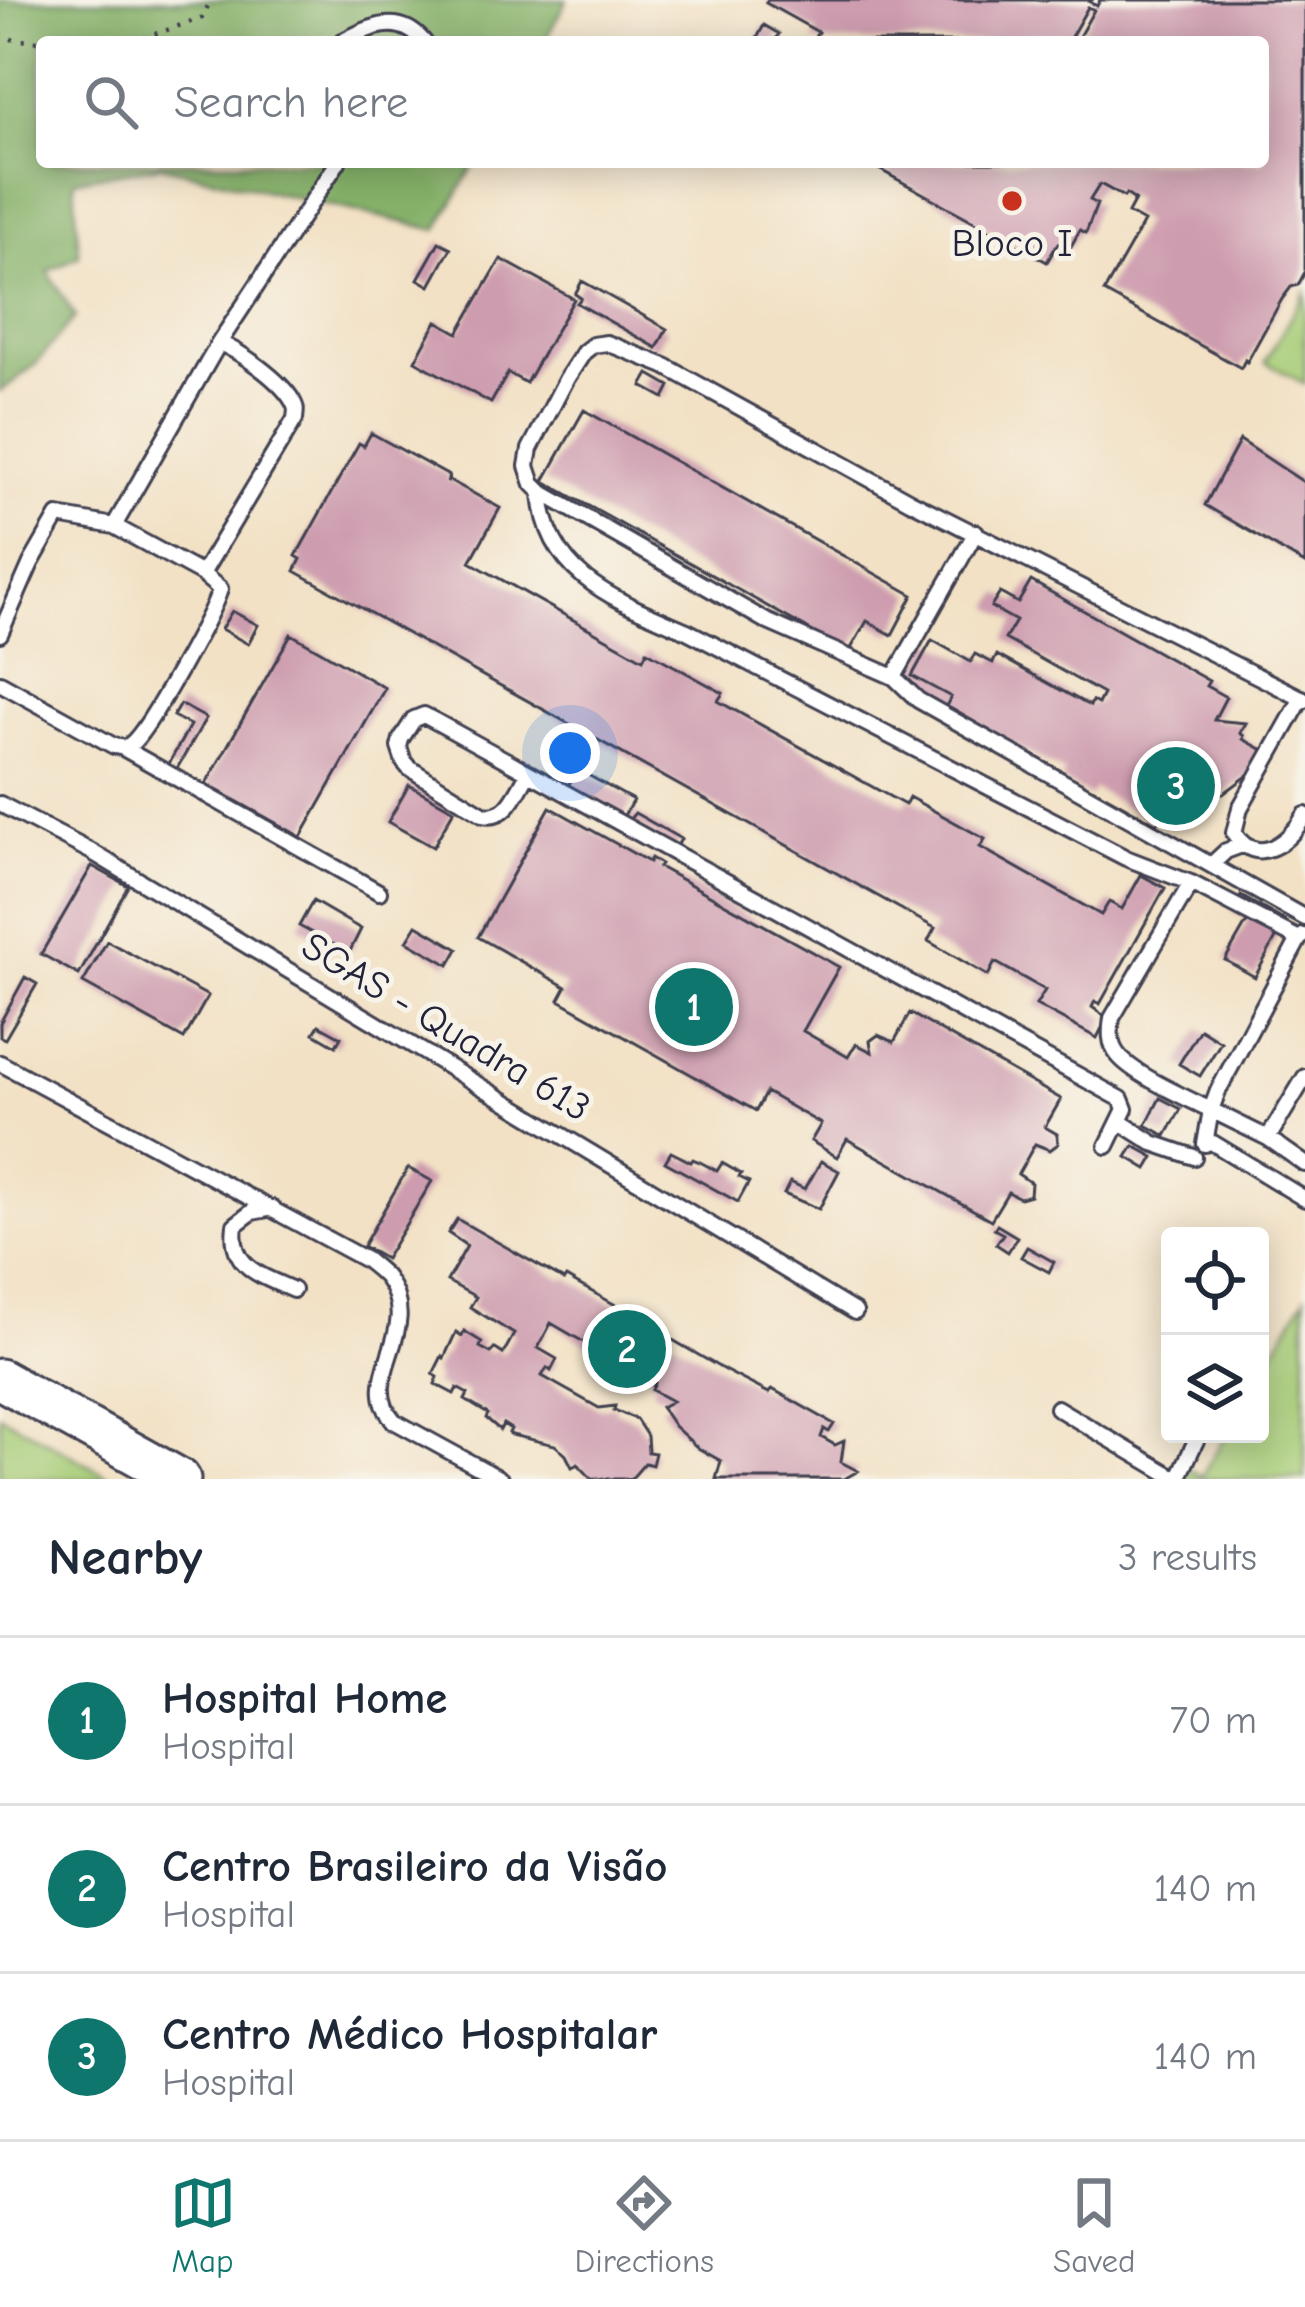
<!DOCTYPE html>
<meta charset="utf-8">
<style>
body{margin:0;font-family:"Comic Neue",sans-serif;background:#f2f2f3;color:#1f2937}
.controls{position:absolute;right:36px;bottom:36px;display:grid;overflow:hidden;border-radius:12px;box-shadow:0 6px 30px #0003}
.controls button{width:108px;height:108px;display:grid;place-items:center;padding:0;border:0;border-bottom:3px solid #e0e1e3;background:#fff;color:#1f2937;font:60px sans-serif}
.you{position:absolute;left:570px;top:753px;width:42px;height:42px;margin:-30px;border:9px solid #fff;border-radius:50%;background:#1a73e8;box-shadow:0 0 0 18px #1a73e833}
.badge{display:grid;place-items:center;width:78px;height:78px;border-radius:50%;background:#0f766e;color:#fff;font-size:39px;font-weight:700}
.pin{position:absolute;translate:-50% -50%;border:6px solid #fff;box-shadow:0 3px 12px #0006}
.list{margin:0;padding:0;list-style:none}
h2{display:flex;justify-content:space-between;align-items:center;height:156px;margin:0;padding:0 48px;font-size:51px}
h2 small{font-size:39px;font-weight:400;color:#747a83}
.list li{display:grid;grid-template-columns:78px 1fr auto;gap:36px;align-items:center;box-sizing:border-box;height:168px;padding:0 48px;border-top:3px solid #e0e1e3}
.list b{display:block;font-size:45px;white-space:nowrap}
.list p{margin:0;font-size:39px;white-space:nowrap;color:#747a83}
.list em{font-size:39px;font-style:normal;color:#747a83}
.icon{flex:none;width:66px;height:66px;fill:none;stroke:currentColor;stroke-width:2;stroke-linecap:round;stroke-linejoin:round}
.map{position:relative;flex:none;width:1305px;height:1479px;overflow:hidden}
.search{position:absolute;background:#fff;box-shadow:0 6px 30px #0003;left:36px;right:36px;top:36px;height:132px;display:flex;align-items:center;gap:30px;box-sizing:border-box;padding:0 42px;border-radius:12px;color:#747a83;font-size:45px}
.sheet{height:660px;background:#fff}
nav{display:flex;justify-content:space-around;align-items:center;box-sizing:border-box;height:168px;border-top:3px solid #e0e1e3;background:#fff;font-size:33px;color:#747a83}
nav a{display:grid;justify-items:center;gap:6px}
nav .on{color:#0f766e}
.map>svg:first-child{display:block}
</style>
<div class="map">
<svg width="1305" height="1479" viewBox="0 0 1305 1479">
<rect width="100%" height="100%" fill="#f7f3e8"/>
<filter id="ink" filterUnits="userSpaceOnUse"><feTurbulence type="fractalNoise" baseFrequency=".00833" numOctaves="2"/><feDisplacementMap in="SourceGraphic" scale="24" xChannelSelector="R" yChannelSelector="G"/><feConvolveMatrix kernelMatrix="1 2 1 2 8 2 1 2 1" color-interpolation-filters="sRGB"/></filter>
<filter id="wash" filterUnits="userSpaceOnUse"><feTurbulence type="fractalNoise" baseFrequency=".004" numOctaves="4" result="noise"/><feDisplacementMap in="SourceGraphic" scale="48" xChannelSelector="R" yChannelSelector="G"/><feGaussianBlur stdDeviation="2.7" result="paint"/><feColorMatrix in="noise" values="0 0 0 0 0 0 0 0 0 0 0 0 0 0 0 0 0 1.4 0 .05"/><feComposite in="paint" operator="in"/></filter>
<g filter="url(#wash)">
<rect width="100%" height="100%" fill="#f2e1c5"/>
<!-- green -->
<path fill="#a6cc76" stroke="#647758" stroke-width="3" d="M1305,292V384L1265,362Z
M1305,1297V1479H1182L1185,1467L1202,1476L1226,1434H1260V1375Z
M0,1415L113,1479H0Z"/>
<!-- forest -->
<path fill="#84b067" stroke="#536951" stroke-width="3" d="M0,0H567L544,42H42V162H476L437,230L160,166L74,180L79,256L48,271L75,317L35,365L0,392Z"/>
<g id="blocks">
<!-- building -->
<path fill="#cd9caf" d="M768,0H1092L1090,2L1097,6L1100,0H1305V272L1298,285L1291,287L1282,299L1247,362L1245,360L1241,368L1104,292L1144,222L1128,213L1135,200L1126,194L1124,197L1100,184L1090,200L1097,204L1086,233L1080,230L1070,248L1058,243L1047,262L866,162H1263V42H1076L1094,10L1088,7L1068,42H812L818,32L766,3Z
M764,25L779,34L774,42H755Z
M439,242L451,248L430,286L418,279Z
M501,259L574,299L526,383L508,373L491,403L415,361L437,321L458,333Z
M582,281L667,329L657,348L577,303L581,298L575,294Z
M649,374L670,386L664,398L642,386Z
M584,410L913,595L892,635L867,621L849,652L544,481Z
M371,433L449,476L447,483L449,480L500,508L470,562L643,659L647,651L723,693L718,701L905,805L909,797L985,839L980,847L1101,915L1109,902L1122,909L1141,875L1165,888L1100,1004L1095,1001L1092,1007L1107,1018L1097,1038L1036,1005L1045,990L995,962L988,976L928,941L935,928L295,571L301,559L296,556L359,443L364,446Z
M1240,440L1305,483V564L1205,505Z
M1031,581L1209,681L1206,686L1226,697L1214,720L1246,723L1240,733L1244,736L1243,739L1274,756L1223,794L1214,790L1207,802L1198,784L1194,792L1199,798L1200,807L1196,815L1191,818L1180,817L1173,804H1168L1157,824L1094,789L1090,796L1061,780L1065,773L946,706L951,697L912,676L932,640L971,662L975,654L993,663L997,655L1090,706L1092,701L1098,704L1103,694L1005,639L1016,621L991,607L1000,593L1018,603Z
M232,611L258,625L248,644L221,629Z
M291,634L385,688L301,837L206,784Z
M180,704L206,718L175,772L167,767L190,725L173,716Z
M577,769L633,800L622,819L567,788Z
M409,785L454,810L433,847L388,822Z
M550,807L649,862L651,858L661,864L659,867L839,967L803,1031L848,1057L856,1044L872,1052L870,1041L878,1035L894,1042L910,1013L1061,1099L1045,1127L1057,1134L1058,1144L1050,1150L1035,1144L1018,1174L1031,1183L1030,1195L1020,1198L1008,1192L991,1220L847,1139L837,1157L811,1141L821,1124L766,1092L756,1111L559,1000L566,987L478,937Z
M635,813L681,839L676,848L628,821Z
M92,866L128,886L79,975L41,954Z
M1241,896L1285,921L1255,977L1225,960L1248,920L1232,911Z
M313,901L361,929L349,953L299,926Z
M417,925L458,949L449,965L407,941Z
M107,941L208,996L184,1039L83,983Z
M25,977L37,984L5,1039L0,1037V1023Z
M319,1025L341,1037L336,1046L314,1033Z
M1200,1029L1221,1042L1200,1076L1179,1064Z
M1160,1098L1181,1109L1166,1136L1146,1125Z
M1134,1146L1154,1157L1147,1169L1127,1157Z
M671,1152L691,1162L693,1159L700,1162L717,1171L722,1163L741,1174L739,1177L749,1182L738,1202L665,1162Z
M821,1161L839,1171L819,1209L784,1194L790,1182L805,1189Z
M408,1168L432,1181L385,1259L363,1246Z
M457,1219L564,1280L566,1277L578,1284L666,1333L658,1348L664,1351L671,1339L726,1371L769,1393L772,1389L834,1424L829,1432L824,1429L821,1437L835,1445L844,1441L841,1462L858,1471L844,1479H716L721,1461L698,1448L674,1426L661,1407L672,1401L652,1390L655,1383L648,1379L650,1376L644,1372L642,1376L551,1323L538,1348L557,1359L551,1371L547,1368L542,1376L599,1408L615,1406L614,1410L636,1419L647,1436L648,1452L655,1453L652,1465L645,1463L631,1479H592L578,1464L572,1467L566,1455L555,1445L512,1435L509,1433L511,1429L503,1424L500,1430L486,1418L488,1414L465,1400L468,1394L457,1388L454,1394L435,1384L438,1377L433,1374L442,1356L444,1358L456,1332L462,1336L464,1331L482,1342L480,1347L491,1353L494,1348L503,1354L514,1334L470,1307L476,1297L447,1281L467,1246L448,1233Z
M997,1225L1017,1237L1008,1252L996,1244L1003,1234L994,1229Z
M1027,1247L1054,1262L1049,1272L1021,1257Z"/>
</g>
</g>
<g filter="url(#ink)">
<use href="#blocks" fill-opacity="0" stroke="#413f50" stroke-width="3"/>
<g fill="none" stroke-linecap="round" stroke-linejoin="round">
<defs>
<path id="lane" d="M341,42C371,27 399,12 424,42
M541,492C546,577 619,601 687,631L1126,858L1191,883L1299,939
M114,526L219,343L338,162
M202,574L295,419C296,409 297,409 292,400C280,380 240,351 219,343
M0,634L31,563L58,516L114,526L202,574L220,589C213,613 149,729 132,743C125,750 123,747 114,746L0,683
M894,677L976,532
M1302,698L1240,808L1234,833C1256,869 1290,842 1305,815
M1305,700L910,501L665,366L607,343L593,345L584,352L567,378L530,449L527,466L533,484L541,492L766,621L894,677L918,700L1305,918
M123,748L379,892
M528,774C517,791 508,820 483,814L409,768L404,762L399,747L401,739L414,719L424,715L1121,1099L1125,1109L1107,1146
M0,804L92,852L855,1312
M1211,865L1226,851L1242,845
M1191,883L1112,1018C1110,1031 1109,1044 1118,1055C1134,1075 1187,1098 1211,1110L1205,1144
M1303,936L1299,939L1218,1091L1211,1110L1268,1138L1305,1164
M0,1063L366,1260C372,1265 382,1272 387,1279C425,1332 355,1377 394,1421L500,1479
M1120,1122L1153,1143L1194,1157
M1268,1138L1305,1077
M1213,1143L1305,1199
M273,1208L252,1212L235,1225C229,1268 261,1275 293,1290
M1057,1408L1177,1479
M1178,1479L1199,1434"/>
<path id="secondary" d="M0,1379L180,1479"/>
</defs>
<!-- lane casing -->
<use href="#lane" stroke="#413f50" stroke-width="20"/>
<!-- secondary casing -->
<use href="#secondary" stroke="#413f50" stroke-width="45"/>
<!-- path -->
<path stroke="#413f50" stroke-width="4.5" stroke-dasharray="3 9" stroke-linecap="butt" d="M0,34L14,40L62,42
M132,42L202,18L211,0"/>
<!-- lane -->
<use href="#lane" stroke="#fff" stroke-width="14"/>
<!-- secondary -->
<use href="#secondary" stroke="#fff" stroke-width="39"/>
</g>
</g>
<!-- markers -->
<circle fill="#c8321e" stroke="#f7f3e8" stroke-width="4.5" cx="1012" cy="201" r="12"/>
<g text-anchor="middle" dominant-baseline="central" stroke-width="10" stroke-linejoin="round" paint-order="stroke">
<!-- poi labels -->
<g font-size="39" fill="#22223b" stroke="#f7f3e8">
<text x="1012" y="243">Bloco I</text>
</g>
<!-- street labels -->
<g font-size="39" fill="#22223b" stroke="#f7f3e8">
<text transform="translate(446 1027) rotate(31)">SGAS - Quadra 613</text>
</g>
</g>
</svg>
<div class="controls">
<button><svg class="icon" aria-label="locate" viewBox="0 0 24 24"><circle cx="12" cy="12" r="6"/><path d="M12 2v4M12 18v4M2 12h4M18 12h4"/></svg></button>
<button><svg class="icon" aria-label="layers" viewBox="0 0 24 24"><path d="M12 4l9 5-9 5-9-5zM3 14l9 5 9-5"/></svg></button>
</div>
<div class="you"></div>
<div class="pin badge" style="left:694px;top:1007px">1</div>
<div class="pin badge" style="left:627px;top:1349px">2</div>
<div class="pin badge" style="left:1176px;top:786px">3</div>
<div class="search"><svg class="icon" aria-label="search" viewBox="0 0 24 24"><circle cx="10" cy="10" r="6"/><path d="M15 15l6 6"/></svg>Search here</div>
</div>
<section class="sheet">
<h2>Nearby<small>3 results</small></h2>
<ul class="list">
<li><span class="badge">1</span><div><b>Hospital Home</b><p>Hospital</p></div><em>70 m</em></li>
<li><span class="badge">2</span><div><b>Centro Brasileiro da Visão</b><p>Hospital</p></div><em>140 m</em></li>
<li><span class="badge">3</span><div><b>Centro Médico Hospitalar</b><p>Hospital</p></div><em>140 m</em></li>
</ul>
</section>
<nav>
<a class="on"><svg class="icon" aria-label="map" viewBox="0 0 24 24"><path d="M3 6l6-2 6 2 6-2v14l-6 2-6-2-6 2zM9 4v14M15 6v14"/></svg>Map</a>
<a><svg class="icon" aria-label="directions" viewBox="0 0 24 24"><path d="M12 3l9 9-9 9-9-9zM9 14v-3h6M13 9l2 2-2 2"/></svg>Directions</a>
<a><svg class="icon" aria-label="saved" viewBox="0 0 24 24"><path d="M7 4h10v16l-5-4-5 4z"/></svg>Saved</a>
</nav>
